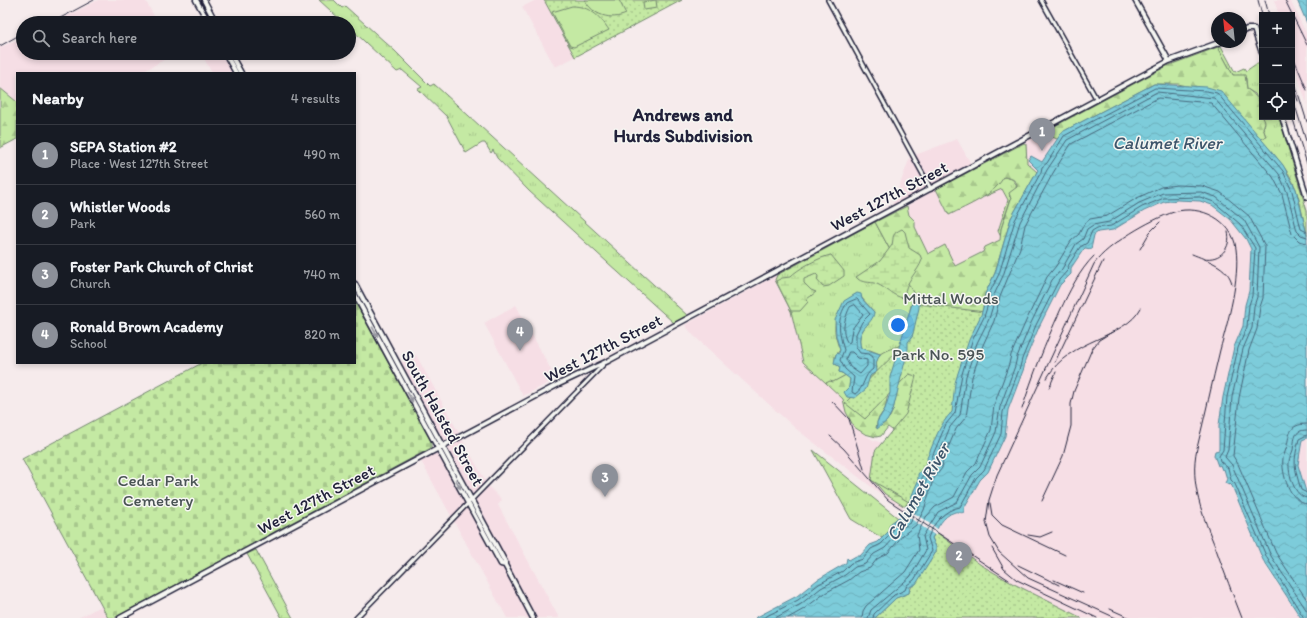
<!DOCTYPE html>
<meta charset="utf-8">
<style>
body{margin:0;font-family:Itim,sans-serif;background:#20242c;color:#f1f3f6}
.controls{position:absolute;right:12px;top:12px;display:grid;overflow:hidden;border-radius:0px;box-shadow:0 2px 6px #0003}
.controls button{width:36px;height:36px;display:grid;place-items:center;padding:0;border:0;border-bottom:1px solid #363941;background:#171b24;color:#f1f3f6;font:20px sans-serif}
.compass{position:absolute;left:1211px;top:12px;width:36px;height:36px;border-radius:50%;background:#171b24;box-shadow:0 2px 6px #0003;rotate:333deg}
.you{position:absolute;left:898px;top:325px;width:14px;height:14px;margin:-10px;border:3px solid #fff;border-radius:50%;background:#1a73e8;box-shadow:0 0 0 6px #1a73e833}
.badge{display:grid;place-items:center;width:26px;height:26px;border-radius:50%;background:#8c9099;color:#fff;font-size:13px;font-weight:700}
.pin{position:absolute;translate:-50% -33px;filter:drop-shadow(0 1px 2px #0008)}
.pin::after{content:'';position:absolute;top:21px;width:14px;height:12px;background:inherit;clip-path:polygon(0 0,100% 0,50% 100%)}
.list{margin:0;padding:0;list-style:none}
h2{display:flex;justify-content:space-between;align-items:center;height:52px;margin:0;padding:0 16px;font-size:17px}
h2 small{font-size:13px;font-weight:400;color:#9ea1a6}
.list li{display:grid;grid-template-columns:26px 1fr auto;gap:12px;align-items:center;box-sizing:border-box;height:60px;padding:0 16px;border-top:1px solid #363941}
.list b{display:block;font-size:15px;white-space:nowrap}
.list p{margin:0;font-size:13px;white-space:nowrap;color:#9ea1a6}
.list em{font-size:13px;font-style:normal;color:#9ea1a6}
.icon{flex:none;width:22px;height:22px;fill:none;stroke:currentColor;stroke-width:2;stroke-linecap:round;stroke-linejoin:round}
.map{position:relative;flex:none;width:1307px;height:618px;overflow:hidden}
.search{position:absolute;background:#171b24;box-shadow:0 2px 6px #0003;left:16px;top:16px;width:340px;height:44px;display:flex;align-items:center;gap:10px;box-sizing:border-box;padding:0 14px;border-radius:22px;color:#9ea1a6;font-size:15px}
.panel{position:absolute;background:#171b24;box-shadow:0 2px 6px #0003;left:16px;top:72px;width:340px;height:292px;border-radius:0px}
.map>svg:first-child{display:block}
</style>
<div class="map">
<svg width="1307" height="618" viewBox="0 0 1307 618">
<defs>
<pattern id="grass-tufts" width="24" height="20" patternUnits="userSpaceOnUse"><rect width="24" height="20" fill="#c4e9a3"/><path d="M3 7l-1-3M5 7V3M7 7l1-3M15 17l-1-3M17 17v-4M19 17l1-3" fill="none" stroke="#a8c88d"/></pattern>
<pattern id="forest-firs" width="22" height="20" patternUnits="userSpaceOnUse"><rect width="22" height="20" fill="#c4e9a3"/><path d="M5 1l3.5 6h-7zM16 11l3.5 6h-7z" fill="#a8c88d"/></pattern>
<pattern id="wetland-marsh" width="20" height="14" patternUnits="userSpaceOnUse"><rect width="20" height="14" fill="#c4e9a3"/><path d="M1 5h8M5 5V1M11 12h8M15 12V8" fill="none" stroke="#a8c88d"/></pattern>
<pattern id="cemetery-stones" width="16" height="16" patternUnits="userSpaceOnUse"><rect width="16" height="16" fill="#c4e9a3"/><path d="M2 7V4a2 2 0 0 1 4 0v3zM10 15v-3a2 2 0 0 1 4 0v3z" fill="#a8c88d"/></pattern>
<pattern id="park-dots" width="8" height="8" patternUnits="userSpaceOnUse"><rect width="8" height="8" fill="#c4e9a3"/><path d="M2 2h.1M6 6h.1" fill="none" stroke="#a8c88d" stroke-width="1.8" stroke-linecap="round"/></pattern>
<pattern id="water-waves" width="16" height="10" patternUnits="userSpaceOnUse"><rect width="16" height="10" fill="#7dccda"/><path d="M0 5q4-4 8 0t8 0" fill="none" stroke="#6cafbc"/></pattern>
</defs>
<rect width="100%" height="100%" fill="#f6ebec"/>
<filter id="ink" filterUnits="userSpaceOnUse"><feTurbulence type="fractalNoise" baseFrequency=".025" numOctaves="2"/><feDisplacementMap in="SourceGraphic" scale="8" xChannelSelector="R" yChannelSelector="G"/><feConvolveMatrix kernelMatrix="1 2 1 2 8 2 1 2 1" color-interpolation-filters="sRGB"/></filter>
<g filter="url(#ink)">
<!-- built -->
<path fill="#f6dee5" d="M98,0H145L158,23H54Z
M536,0H544L575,57L555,67L522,7Z
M1274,0H1290L1307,35V105L1292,57V15H1279Z
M23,38V53H174L175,54L140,73H17V102L0,88V47Z
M201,53H222L232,73H212Z
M1055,126L1052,131L1047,133L1053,138L1057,139L1037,172L1027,163L1026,144L1024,143Z
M957,139L971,164L892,206L910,157Z
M1002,188L1008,200L998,231L1001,237L997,243L988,245L983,252L955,266L928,254L915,227L914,219L909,215L907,206L936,189L949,215Z
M1177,200L1200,201L1212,205L1237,226L1251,249L1248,296L1245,305L1243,326L1234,347L1221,413L1218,466L1220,465L1224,469L1255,543L1268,570L1301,618H1082L1010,582L981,565L936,532L944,519L954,513L964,512V508L980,480L988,472L1005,436L1008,410L1024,368L1025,360L1039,327L1060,285L1071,274V268L1083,250L1089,248L1094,235L1098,232L1109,231L1144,211L1164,202Z
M777,275L775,280L777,286L791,311L803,362L843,399L846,412L854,427L873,440L885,444L872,479L885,494L905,507L904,512L795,428L694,336L685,325Z
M516,305L556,379L523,396L484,323Z
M416,355L459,433L443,442L400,363Z
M1307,438V495L1299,470L1298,460L1301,452L1302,440Z
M462,439L489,487L502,500L498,505L559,618H507L421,461Z
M101,606L108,618H78Z"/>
<!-- grass -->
<path fill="url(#grass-tufts)" stroke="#73866f" d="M319,0H334L342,8L345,6L395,51L430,86L434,84L688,316L674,323L529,191L497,158L493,150L491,153L485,143H482L466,153L447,117L418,89L422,87L402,70L397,72L349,27V23H344Z
M1221,46L1235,72L1244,68L1246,71L1256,64H1262V107L1255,94L1247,89L1246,78L1233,75L1218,47Z
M1263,117H1279L1307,211V235C1303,220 1301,204 1296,189C1289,170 1274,154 1260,139L1266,137L1263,128L1265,124Z
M1004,177L1012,179L1017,185L1015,190L1009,196L1011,198L1001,229V237L998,231L1008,200L1002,189L984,197Z
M875,222L914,294L901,345L880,354L870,350H862C854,334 869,325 874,312L861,297H852C835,314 830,326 840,350L835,356V364L840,367L839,372L846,375L833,383H826L803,362L791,311L775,280L777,275Z
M813,450L898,518L890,524L888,532L882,538L851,519Z
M256,550L293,618H282L247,554Z"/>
<!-- forest -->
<path fill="url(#forest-firs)" stroke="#73866f" d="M1218,47L1233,75H1245L1247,89C1264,100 1258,108 1265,122L1263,128L1266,137L1264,138L1260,139L1223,94L1178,84H1154L1066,130L1057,139L1048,135L1047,133L1052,131L1055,126L1167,66Z
M0,88L17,102V139L0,148Z
M1024,143L1026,144L1027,163L1037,172L1011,218L995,273L985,294V301L981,315L909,502L905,507L885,494L872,479L892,430L888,427L881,436L876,437L865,434L854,427L846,412L843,399L826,383L830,381L833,382L846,375L850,379L849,387L844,392L867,385L870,376L877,368C873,351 890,350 901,345L894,363L885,409L878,419L876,428L890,417L893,410L899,382L912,337L916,318L917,300L875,222L907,206L909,215L915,221V227L928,254L945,245L955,266L983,252L985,247L1000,240L1001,229L1011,199L1009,193L1017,187C1017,179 1010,178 1004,177C993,196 969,205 949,215L936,189Z"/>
<!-- wetland -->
<path fill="url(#wetland-marsh)" stroke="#73866f" d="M902,229L905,232L909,248L920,255L922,260C918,272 904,283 905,295L903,298C893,296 886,288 877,284C870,281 861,284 856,277L880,261L892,245C894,236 891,234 902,229Z
M831,255L844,271V276L829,286L823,287L817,280L818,276L816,274L804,279V283L811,290L816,292L807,299L808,302L800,311H791L776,281L782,278L790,277C797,269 820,257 831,255Z"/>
<!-- cemetery -->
<path fill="url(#cemetery-stones)" stroke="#73866f" d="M355,302L431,441V448L114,618H108L22,459L202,363H355Z"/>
<!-- park -->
<path fill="url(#park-dots)" stroke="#73866f" d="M544,0H682L575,57Z
M919,304L985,312L951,417L909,502L871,480L875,451L906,414L916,376L909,374L865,419L845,403L912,337Z
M936,532L981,565L1010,582L1082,618H875L896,598L909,593C910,586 930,562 936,552V547L932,538Z"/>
<!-- garden -->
<path fill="#c4e9a3" stroke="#73866f" d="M585,0H619L626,14C611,21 592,15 585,0Z
M656,0L657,8L644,10L643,2Z
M572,6C589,6 600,16 609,30L574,47L570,46L552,12Z"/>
<!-- water -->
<path fill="url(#water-waves)" stroke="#59889a" d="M1297,0H1307V23Z
M1154,84L1207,87L1221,91L1283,165L1296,189L1307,235V438L1302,440L1298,465L1307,495V618H1301L1263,560L1232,486L1230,484L1229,485L1225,483L1227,479L1224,469L1222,470L1220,465L1218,466L1214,455L1215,451L1219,450V425L1223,397L1234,347L1243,326L1245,305L1249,291L1251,249L1246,239L1230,219L1212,205L1200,201L1177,200L1164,202L1144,211L1113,230L1098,232L1094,235L1091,249L1085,248L1083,250L1071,268V274L1060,285L1039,327L1025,360L1024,368L1008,410L1005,436L988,472L980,480L964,508V512C960,514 960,511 955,512C942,516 938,528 932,538L936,547V552L916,584L910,587L909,593L896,598L875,618H755L797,596L817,580L846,563L847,558L849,560L856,556H860L870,545L878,542L888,532L890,524L899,517H903L902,514L906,506L910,505L909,502L918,481V474L928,462L927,458C934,443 939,424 952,412L955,383L958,373L969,340L981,315L985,301V294L995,273L1011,218L1038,170L1028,160L1031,156L1042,162L1062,132Z
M857,293L861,294L862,299L874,312C873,326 855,327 861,348L880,354L876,363L877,371L870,376L866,389L855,398L847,397L844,392L849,387L850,379L842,373L839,372L840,367L834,363L836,354L839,353L840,350L836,336L835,320L844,301Z
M914,297L919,304V308L912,337L908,342V349L893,410L887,421L877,429V422L885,409L890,393V377Z"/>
<!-- pier -->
<path fill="#f6ebec" d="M904,506L939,530L936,536L901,512Z"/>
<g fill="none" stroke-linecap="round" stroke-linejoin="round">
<!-- shore -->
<path stroke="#46667b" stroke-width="1" d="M857,299L870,314L862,322L856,334V347L860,353L869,354L873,357V369C863,375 865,388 855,394L852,392L854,377L845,369L840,360L844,350C839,333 836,319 847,303Z
M855,305L863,314L852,329L850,342L848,343C840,333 845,317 850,307Z
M849,352H852L858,358L867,360V366L860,374L850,367L846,359Z
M1307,424C1287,424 1290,436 1286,449C1285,452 1284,455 1283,458C1281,473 1290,503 1307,504
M1307,430C1293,430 1295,439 1293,450C1292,454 1289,457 1289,462C1288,473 1294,497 1307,498
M1307,435L1299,439C1293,463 1294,466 1301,490L1307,493
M763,618L798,600L819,584L843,571L851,563L863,559L871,549L881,544L891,534L893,527L906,520L907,513L914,506V500L922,483V476L932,464V457L946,424L955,413L962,374L972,341L984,317L989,301V294L999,274L1015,220L1041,172L1042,167L1047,163L1064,136L1155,88L1206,91L1217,93L1283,171L1292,191L1301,229L1307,232
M775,618L801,604L821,588L845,575L855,567L865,564L874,554L885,548L895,537L898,531L911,522L913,515L919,508L927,478L936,466L937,459L950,427L960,415L966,376L977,343L989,319L994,302V295L1003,276L1020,222L1047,170L1067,140L1157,92L1214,98L1279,174L1287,192L1297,231L1301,235L1307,237
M788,618L804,609L825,593L849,580L859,572L870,568L877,559L888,553L903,535L916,525L924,510L933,480L942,468L943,460L956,429L966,417L972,377L983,345L994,321L1000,297L1020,248L1025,225L1053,173L1071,144L1158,98L1211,103L1273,177L1282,194L1292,234L1299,241L1307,243
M862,618L863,611L866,606L905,572L919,550L917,535L926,517L935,507L954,497L967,472L976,463L991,430L994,405L1009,364L1011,355L1026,321L1047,277L1056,266L1071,241L1079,234L1084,224L1090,219L1107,216L1137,198L1161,187L1177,185L1202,186L1220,192L1249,216L1265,246L1263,298L1260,307L1257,329L1249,350L1239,398L1233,456L1238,464L1276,553L1307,600
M868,618L871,610L910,577L926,550L923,536L938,512L957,502L972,475L980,467L996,432L1000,407L1015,366L1017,357L1031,323L1052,280L1062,269L1076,244L1083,239L1087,229L1093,225L1109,222L1139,203L1163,193L1201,192L1216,197L1244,220L1259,247L1257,297L1254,306L1252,328L1243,349L1232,397L1228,450L1225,457L1232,465L1271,556L1307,611
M873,618L874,614L894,595L905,590L907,585L914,580L932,551L928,538C933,523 944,510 960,507L976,478L984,470L1001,434L1003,412L1020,367L1022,359L1036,325L1059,280L1067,271L1068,266L1080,247L1087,243L1092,231L1097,228L1111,226L1142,207L1164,198L1200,197L1214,202L1240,224L1255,248L1252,296L1249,305L1247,327L1238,348L1227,397L1223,450L1219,456L1220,461L1228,468L1231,480L1235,484L1267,558L1304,618"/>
<defs>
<path id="minor" d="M828,0L931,189
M1041,0L1097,100
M356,618L603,365"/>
<path id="major" d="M196,0L209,23
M204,0L216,23
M1135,0L1169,61
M1241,32L1247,29H1254L1262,53
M225,53L236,73
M230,53L241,73
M1282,117L1307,197
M355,284L505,562V565L533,618
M355,295L501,564L505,565
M120,618L559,384L608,361L1169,61L1221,42"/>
</defs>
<!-- minor casing -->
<use href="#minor" stroke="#22223b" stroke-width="6"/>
<!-- major casing -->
<use href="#major" stroke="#22223b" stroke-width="7"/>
<!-- minor -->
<use href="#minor" stroke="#f6f6f2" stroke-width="3"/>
<!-- major -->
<use href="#major" stroke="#f6f6f2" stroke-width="4"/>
<!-- rail -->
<path stroke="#22223b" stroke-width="1" d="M1258,0L1262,15
M1265,0L1269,15
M1285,0L1307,45
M51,23L94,0
M0,46L23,33
M1292,54L1307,90
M1292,74L1307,122
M1292,82L1298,101
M1292,96L1307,144
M1292,116L1307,164
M1140,249L1150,232L1160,222
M1192,254C1206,260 1229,266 1232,284
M1204,258C1220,261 1232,248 1228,232
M1055,362L1103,261
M1047,378C1070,337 1124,340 1141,308
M1049,388L1056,372
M832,401L849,419L864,469
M1022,409C1033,375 1045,344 1060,311C1069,292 1079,271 1094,256
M830,436L844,449L888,500L1009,580
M1042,501L1063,456L1071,426V404L1074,391L1092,349L1099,340L1112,332
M990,503L992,515L1002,525L1065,555
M1028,535L1040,537L1052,532
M992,548L1004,569L1017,580L1097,618
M1018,565L1059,585
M1054,580L1083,593
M1110,609L1130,618
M1116,618L1028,578L999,552L990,537L986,522L989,500L997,475L1094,264C1107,245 1151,219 1174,212C1200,204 1233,220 1236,249C1240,279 1228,321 1220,350C1212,383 1205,416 1197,448C1189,484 1203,516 1216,549C1224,572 1233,595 1242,618"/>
</g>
<!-- one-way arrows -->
<defs><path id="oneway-solid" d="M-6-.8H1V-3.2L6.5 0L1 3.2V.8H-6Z"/></defs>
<g fill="#9797a0">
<use href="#oneway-solid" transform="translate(375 332) rotate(62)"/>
<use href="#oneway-solid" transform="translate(410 397) rotate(61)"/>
<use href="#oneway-solid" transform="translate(458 484) rotate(62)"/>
</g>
</g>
<g text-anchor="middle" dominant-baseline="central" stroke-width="3" stroke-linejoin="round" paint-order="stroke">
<!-- street labels -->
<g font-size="17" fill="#22223b" stroke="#f6f6f2">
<text transform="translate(889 196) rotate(-28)">West 127th Street</text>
<text transform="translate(603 348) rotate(-27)">West 127th Street</text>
<text transform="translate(443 418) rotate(61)">South Halsted Street</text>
<text transform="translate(316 499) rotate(-28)">West 127th Street</text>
</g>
<!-- park labels -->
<g font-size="17" fill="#4a5455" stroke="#f6f6f2">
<text x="951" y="298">Mittal Woods</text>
<text x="938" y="354">Park No. 595</text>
<text x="158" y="480">Cedar Park<tspan x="158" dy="20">Cemetery</tspan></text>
</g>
<!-- neighbourhood labels -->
<g font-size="18" font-weight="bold" fill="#22223b" stroke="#f6f6f2">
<text x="683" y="115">Andrews and<tspan x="683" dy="21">Hurds Subdivision</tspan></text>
</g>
<!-- water labels -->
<g font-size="18" font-style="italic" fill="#3d556b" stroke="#f6f6f2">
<text x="1167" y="143">Calumet River</text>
<text transform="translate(918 492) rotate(-60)">Calumet River</text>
</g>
</g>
</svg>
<div class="controls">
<button>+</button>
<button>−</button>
<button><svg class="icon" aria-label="locate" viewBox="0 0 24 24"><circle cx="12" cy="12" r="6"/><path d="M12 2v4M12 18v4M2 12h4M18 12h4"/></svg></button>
</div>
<svg class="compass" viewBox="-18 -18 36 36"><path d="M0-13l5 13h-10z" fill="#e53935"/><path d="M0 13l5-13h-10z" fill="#9ea1a6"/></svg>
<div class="you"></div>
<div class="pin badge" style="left:1042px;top:151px">1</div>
<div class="pin badge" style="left:959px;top:575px">2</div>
<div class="pin badge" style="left:605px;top:497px">3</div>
<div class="pin badge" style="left:520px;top:351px">4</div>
<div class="search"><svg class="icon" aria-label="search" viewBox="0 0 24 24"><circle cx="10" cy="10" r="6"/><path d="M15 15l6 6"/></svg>Search here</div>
<section class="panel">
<h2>Nearby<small>4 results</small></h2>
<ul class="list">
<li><span class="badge">1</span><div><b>SEPA Station #2</b><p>Place · West 127th Street</p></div><em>490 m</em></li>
<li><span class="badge">2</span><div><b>Whistler Woods</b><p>Park</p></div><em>560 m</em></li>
<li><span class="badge">3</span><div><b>Foster Park Church of Christ</b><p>Church</p></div><em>740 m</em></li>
<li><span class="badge">4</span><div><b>Ronald Brown Academy</b><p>School</p></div><em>820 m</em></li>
</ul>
</section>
</div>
